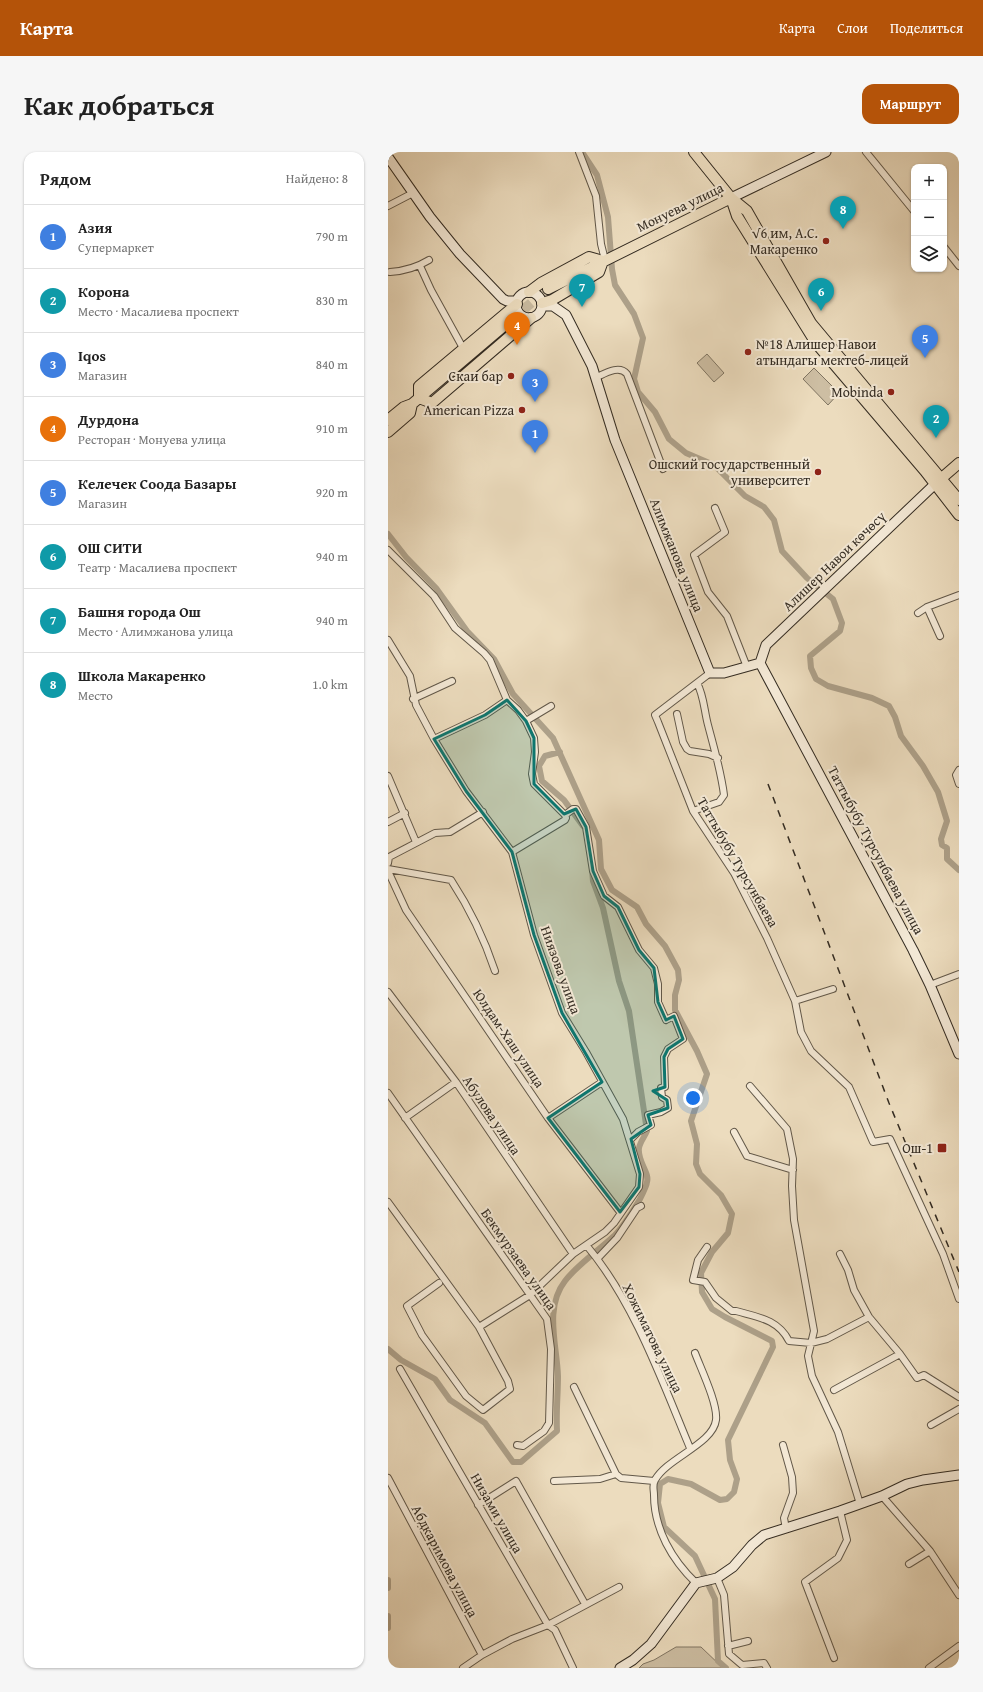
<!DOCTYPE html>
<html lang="ru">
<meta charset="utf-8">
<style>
body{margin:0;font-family:"Gentium Book Plus",serif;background:#f6f6f6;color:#222}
.controls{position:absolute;right:12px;top:12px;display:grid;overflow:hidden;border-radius:8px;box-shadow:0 1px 3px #0004}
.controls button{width:36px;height:36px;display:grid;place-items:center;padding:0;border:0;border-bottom:1px solid #e0e0e0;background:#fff;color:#222;font:20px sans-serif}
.you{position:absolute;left:305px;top:946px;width:14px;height:14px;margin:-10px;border:3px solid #fff;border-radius:50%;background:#1a73e8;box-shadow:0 0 0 6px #1a73e833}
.badge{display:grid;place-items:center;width:26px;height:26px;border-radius:50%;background:#b45309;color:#fff;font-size:13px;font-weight:700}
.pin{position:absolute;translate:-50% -33px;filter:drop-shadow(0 1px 2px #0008)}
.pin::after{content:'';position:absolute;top:21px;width:14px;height:12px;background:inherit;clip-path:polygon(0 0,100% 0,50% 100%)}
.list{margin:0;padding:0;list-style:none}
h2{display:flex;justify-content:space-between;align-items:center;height:52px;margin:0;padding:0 16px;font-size:17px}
h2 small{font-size:13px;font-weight:400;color:#767676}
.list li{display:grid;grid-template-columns:26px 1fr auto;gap:12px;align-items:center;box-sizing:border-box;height:64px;padding:0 16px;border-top:1px solid #e0e0e0}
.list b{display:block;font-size:15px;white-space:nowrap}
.list p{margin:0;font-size:13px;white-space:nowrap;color:#767676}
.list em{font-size:13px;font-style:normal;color:#767676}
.icon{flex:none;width:22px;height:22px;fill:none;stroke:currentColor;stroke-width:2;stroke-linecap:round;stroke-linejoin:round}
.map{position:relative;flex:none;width:571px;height:1516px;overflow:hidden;border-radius:12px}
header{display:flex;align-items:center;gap:24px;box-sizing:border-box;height:56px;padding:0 20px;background:#b45309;color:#fff}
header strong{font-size:19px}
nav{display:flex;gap:22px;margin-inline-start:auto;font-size:14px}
.intro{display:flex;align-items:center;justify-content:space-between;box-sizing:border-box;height:96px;padding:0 24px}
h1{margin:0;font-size:28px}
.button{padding:10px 18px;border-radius:12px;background:#b45309;color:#fff;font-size:14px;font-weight:700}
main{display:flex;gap:24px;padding:0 24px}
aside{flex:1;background:#fff;border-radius:12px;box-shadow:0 1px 3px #0004}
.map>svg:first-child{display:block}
</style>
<header>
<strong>Карта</strong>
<nav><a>Карта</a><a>Слои</a><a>Поделиться</a></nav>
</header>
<div class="intro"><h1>Как добраться</h1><a class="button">Маршрут</a></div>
<main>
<aside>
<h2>Рядом<small>Найдено: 8</small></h2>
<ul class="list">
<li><span class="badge" style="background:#3f7fe0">1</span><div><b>Азия</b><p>Супермаркет</p></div><em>790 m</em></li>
<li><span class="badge" style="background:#0f9aa8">2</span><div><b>Корона</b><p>Место · Масалиева проспект</p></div><em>830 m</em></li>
<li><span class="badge" style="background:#3f7fe0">3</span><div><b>Iqos</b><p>Магазин</p></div><em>840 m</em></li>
<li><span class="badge" style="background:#e8710a">4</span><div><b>Дурдона</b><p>Ресторан · Монуева улица</p></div><em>910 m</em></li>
<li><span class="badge" style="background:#3f7fe0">5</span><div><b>Келечек Соода Базары</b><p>Магазин</p></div><em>920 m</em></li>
<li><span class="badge" style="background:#0f9aa8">6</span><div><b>ОШ СИТИ</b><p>Театр · Масалиева проспект</p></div><em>940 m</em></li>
<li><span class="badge" style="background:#0f9aa8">7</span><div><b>Башня города Ош</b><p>Место · Алимжанова улица</p></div><em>940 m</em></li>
<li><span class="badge" style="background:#0f9aa8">8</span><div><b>Школа Макаренко</b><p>Место</p></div><em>1.0 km</em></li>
</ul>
</aside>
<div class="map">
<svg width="571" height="1516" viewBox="0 0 571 1516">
<rect width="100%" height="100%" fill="#ecdcbe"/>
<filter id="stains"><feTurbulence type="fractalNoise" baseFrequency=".005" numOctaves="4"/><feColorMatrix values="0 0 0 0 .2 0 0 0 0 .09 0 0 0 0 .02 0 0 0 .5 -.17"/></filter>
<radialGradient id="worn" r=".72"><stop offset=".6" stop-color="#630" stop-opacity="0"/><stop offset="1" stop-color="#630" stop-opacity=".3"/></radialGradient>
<!-- green -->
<path fill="#cdbea3" stroke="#807562" d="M319,202L336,221L326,230L309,211Z
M426,216L451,241L440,253L415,227Z
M288,1495H313L335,1516H251L255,1512L266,1508Z"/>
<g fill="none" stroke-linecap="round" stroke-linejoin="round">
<!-- canal -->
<path stroke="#ada089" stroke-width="6" d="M194,0L209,23L220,65L224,117L227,133L246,162L255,186L246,227L250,240L267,260L281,287L298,301L326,313L357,344L376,355L386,368L394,399L419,426L445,447L454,471L452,479L422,504L423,516L428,527L440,534L484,546L501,554L507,565L513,584L535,614L550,640L559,669L553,687L554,693L559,696V707L571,718
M0,382L18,405L48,436L79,479L106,507L125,542L165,586L211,688L213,717L224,738L249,755L258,772L277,794L290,818L291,828L287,843V858L309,899L319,922L303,969L309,992L308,1012L312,1022L333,1043L344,1062L340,1081L324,1100L313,1121L314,1140L324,1157L337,1165L384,1189L385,1195L340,1288L342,1308L349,1327L346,1340L339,1347L332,1348L303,1332L280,1327L272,1332L270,1351L276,1375L307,1404L327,1447L330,1509L338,1516
M172,600L157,604L151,614L154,629L176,648L195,674
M0,1197L13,1208L47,1227L62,1248L97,1271L125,1310H133L169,1279C168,1260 170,1242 170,1224C169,1193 156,1156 177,1129C190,1112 210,1099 226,1084C234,1076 246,1057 252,1047C254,1043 259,1033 259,1030C262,1021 249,1009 251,996C252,990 257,984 259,979L241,859L231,829L215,756L205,729L204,718
M0,1428V1436
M0,1464V1476"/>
<!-- primary-tunnel -->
<path stroke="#c7b99f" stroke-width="10" stroke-dasharray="10 5" stroke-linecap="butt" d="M124,167L160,137"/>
<defs>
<path id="street" d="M191,0L208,44L213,92L217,108
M478,0L526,59
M0,54L25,41
M556,95L571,114
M32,114L43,138L75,196
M2,120C17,119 28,116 41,108
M207,226C216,222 231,212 239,222L275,317
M327,356L337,380L306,403L320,440L339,464L359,515
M0,398L46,444L67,476L96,501L102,508L119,548L130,558L138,569L146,586L147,600L144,622L146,632L177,663
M539,455L552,484
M530,461L539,455L571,443
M0,488L22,524L28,553L46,587L78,639L124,700L146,783L174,861L198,900L235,967L252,1022L251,1035L226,1071L217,1080L185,1102L142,1143L91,1175
M322,521L267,563L270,570L305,659L346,721L379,786L407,849L413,880L423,899L461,935L485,990L502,987L555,1102L571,1147
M25,547L64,529
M289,562L295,590L299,597L302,599L321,602L330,606
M138,569L163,554
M46,587L97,563L119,548
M571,618L568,623L571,632
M0,624L28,690
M305,659L331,650L336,643C333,619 326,596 320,573C316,558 316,544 309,531
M0,670L17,661
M124,700L177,668L178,666L177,663L185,657H188L198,675L205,719L216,744L230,755L251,798L266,816L270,832V850L278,868L286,864L295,887L280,897L276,905L277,935L273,936L274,945L279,948L280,956L273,960L260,963L263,973L250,980L243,987
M0,711L1,705L47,681L62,680L95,660
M0,717L63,728C82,757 96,786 107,819
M0,719L18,758L160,966L232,1060
M542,833L571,822
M0,840L68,930L185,1102
M407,849L445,837
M362,934L399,977L405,1007L404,1034L406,1068L426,1179L420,1204L424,1224L450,1280L472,1352
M0,941L159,1167L163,1197L161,1271L156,1279L135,1294L129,1293
M17,966L68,930
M160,966L214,930
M346,980L359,1004L405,1018
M0,1050L91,1175L120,1229L122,1237L95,1258L78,1244L34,1183L19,1154L51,1131
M199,1094C246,1150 274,1229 302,1296
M319,1095L310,1108L305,1128L317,1130L328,1146L344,1159H348C369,1165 390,1167 401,1189L423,1191L439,1187L481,1165
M452,1102L460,1118L466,1138L481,1165L512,1202L529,1226L536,1223L571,1245
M210,1106L229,1086L249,1056L253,1054
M307,1201C313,1217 330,1252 328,1268C325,1292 279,1306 267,1328C264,1333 266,1338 266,1343C266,1377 284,1408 308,1431
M12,1217L160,1473L167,1478L185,1516
M186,1235L228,1322L233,1326L266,1329
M446,1238L512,1202
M543,1273L571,1257
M395,1293L404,1325L405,1341L396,1366L398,1377
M0,1326L94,1503
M166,1329L212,1327L228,1322
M494,1344L542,1399L571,1443
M90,1353L128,1329L197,1452
M521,1412L542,1399
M329,1426L336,1443L341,1502L354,1513L376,1511L379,1516
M340,1494L360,1489
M446,1506L417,1430L450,1406L459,1388L452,1359
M75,1516L94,1503L124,1487L160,1473L231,1435
M541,1516L571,1494"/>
<path id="secondary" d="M0,5L42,65L72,102L115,147L119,149H129
M343,46L438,0
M128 153a13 13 0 1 1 26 0a13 13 0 1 1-26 0Z
M154,154H165L178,163L204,214L227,288L322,521H336L372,511
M372,511L525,798L542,833L571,902
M372,511L378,493L547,332
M232,1516L245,1508L263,1492L308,1431L329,1426L345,1415L364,1393L376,1383L452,1359L494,1344L519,1332L535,1328L571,1323"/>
<path id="primary" d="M306,0L343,46L359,59L423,171L571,348
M343,46L349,64L428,191L537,319L571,363
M160,137L343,46
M141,140L153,131L201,105L215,109
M154,151L164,148L211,120L215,109
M31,246L44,251L143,166
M31,246V234L129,152
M0,268L16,255L24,252L124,167
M0,280L22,261L24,252
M548,331L571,311"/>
</defs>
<!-- street casing -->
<use href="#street" stroke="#625849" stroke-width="8"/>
<!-- secondary casing -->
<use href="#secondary" stroke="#342c22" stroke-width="11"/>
<!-- primary casing -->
<use href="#primary" stroke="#342c22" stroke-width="12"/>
<!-- street -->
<use href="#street" stroke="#f3e8d5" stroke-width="6"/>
<!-- secondary -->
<use href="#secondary" stroke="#f3e8d5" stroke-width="9"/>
<!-- primary -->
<use href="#primary" stroke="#ecdcbe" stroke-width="10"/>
<!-- rail -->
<path stroke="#342c22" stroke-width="1.5" stroke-dasharray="7 7" stroke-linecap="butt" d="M380,632L501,951L571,1120"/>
</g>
<!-- marked area -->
<path fill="#0f766e" fill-opacity="0.2" stroke="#0f766e" stroke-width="3" stroke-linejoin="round" d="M119,548L138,569L146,586V632L176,662L188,657L198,675L205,719L216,744L230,755L251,798L266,816L270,850L278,868L286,864L295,887L280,897L276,905L277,935L265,939L279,948L280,956L260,963L263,973L243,987L252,1022L251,1035L232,1060L160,966L214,930L174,861L146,783L124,700L78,639L46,587L97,563Z"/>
<!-- markers -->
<g fill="#8f2418" stroke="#f3e8d5" stroke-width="1.5">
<circle cx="438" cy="89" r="4"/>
<circle cx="360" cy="200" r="4"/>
<circle cx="123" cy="224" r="4"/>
<circle cx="503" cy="240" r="4"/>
<circle cx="134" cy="258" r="4"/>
<circle cx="430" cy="320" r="4"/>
<rect x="549" y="991" width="10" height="10" rx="2"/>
</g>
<g text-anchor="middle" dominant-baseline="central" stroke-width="4" stroke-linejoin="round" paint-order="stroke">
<!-- street labels -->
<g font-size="14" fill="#342c22" stroke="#f3e8d5">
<text transform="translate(292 55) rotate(-26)">Монуева улица</text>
<text transform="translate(289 403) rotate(68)">Алимжанова улица</text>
<text transform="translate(446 409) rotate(-44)">Алишер Навои көчөсү</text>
<text transform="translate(488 698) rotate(62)">Таттыбубу Турсунбаева улица</text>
<text transform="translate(350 710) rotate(60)">Таттыбубу Турсунбаева</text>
<text transform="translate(173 818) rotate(70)">Ниязова улица</text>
<text transform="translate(121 886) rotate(56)">Юлдам-Хаш улица</text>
<text transform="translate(104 963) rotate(56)">Абулова улица</text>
<text transform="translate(131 1107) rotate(55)">Бекмурзаева улица</text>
<text transform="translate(265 1186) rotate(64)">Хожиматова улица</text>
<text transform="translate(109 1361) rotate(60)">Низами улица</text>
<text transform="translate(57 1409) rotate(62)">Абдкаримова улица</text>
</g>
<!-- poi labels -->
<g font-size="14" fill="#342c22" stroke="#f3e8d5" text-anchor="end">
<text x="430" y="81">√6 им, А.С.<tspan x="430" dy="16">Макаренко</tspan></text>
<text x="368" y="192" text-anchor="start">№18 Алишер Навои<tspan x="368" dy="16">атындагы мектеб-лицей</tspan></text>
<text x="115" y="224">Скаи бар</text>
<text x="495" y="240">Mobinda</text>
<text x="126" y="258">American Pizza</text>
<text x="422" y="312">Ошский государственный<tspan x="422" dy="16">университет</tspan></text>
<text x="545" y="996">Ош-1</text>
</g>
</g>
<rect width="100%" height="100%" filter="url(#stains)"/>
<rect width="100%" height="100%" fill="url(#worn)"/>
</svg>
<div class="controls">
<button>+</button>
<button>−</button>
<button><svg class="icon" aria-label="layers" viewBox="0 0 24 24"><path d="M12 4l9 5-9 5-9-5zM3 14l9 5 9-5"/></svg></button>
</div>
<div class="you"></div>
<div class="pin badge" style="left:147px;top:301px;background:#3f7fe0">1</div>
<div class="pin badge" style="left:548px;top:286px;background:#0f9aa8">2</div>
<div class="pin badge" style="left:147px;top:250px;background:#3f7fe0">3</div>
<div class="pin badge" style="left:129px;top:193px;background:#e8710a">4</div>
<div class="pin badge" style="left:537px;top:206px;background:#3f7fe0">5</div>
<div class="pin badge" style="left:433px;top:159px;background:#0f9aa8">6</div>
<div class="pin badge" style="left:194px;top:155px;background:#0f9aa8">7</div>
<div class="pin badge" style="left:455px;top:77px;background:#0f9aa8">8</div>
</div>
</main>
